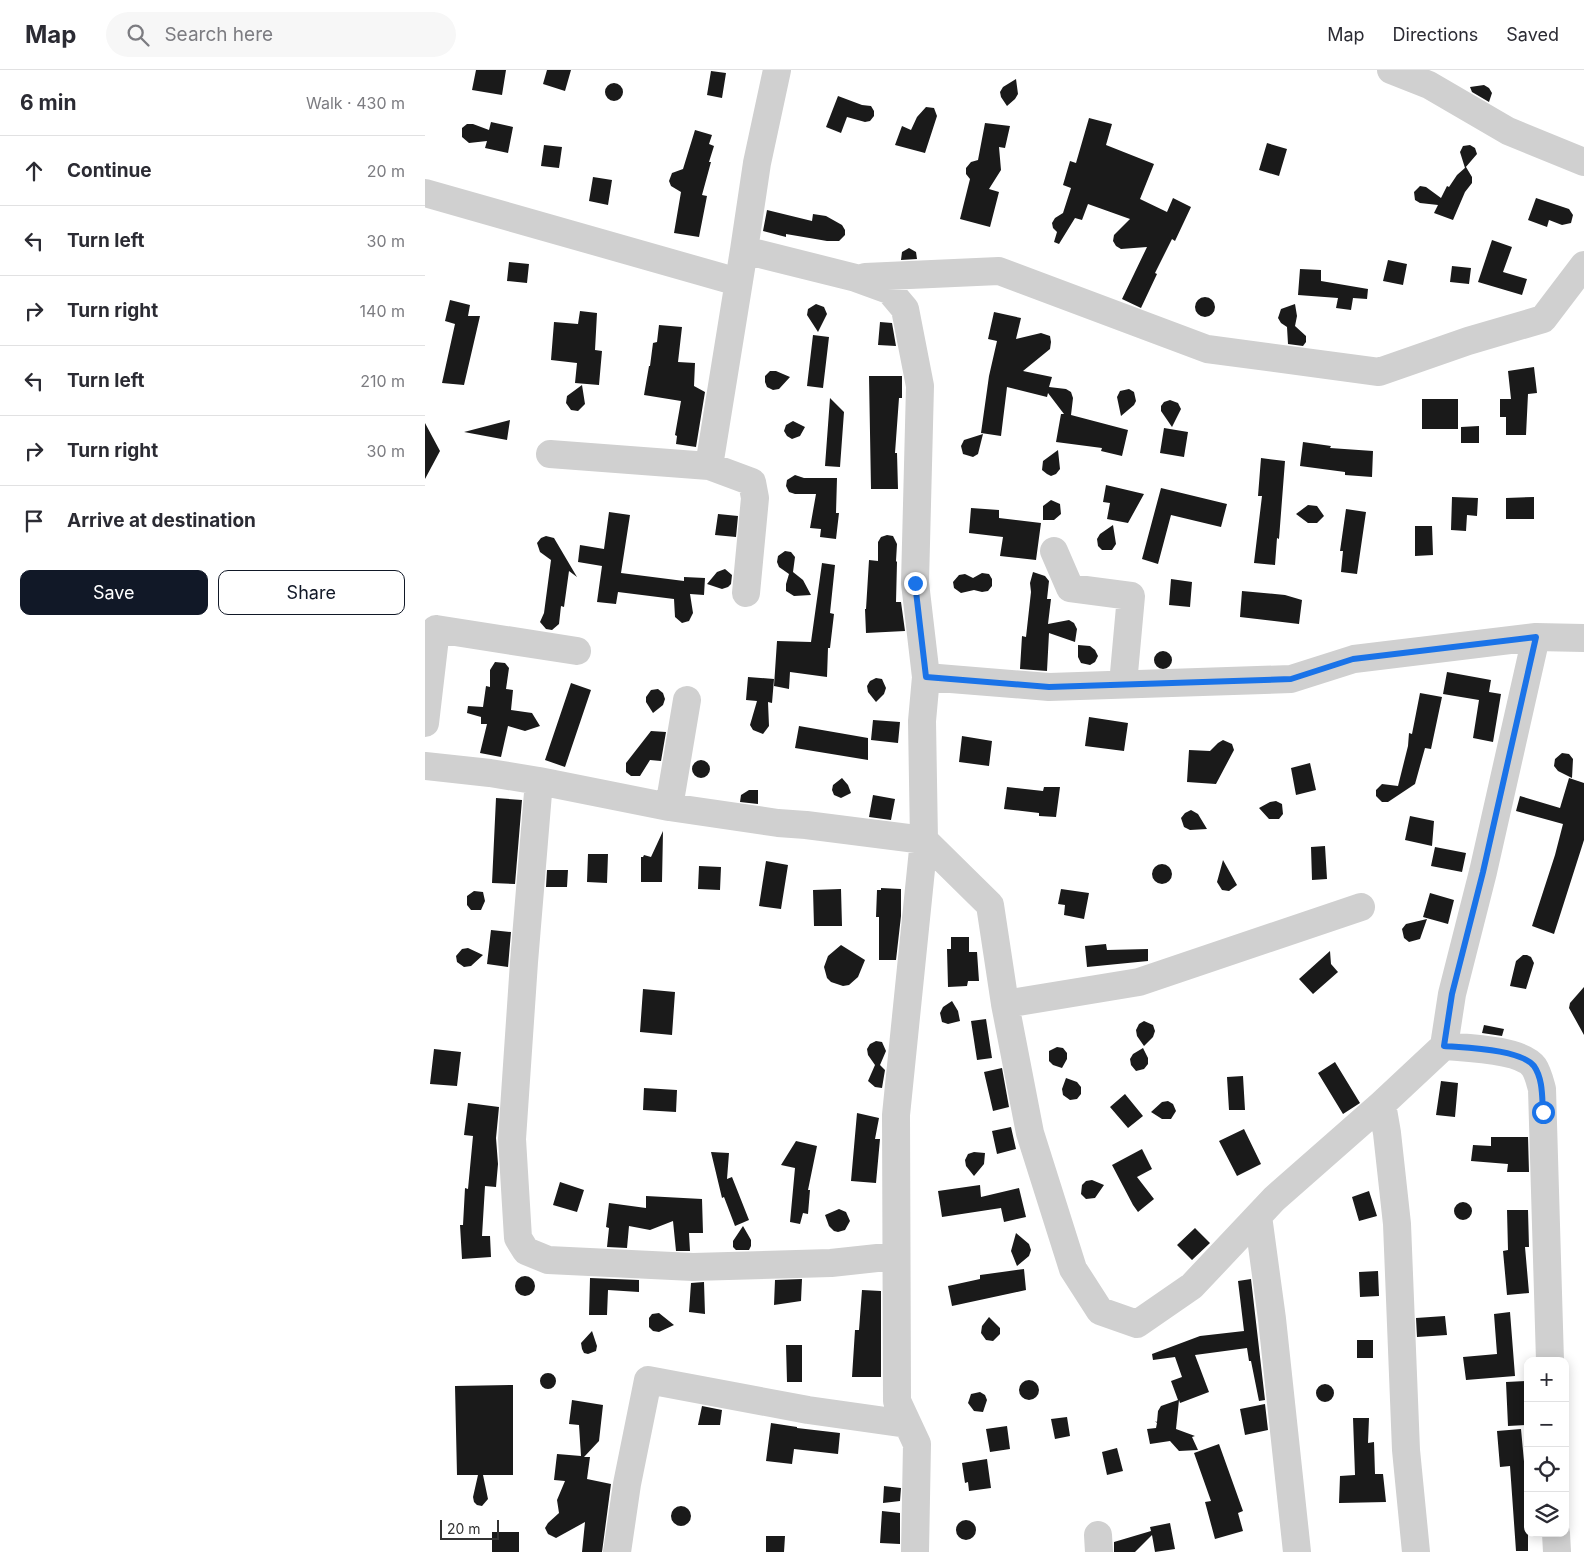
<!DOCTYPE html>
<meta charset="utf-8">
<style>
body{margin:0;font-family:Inter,sans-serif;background:#f7f7f7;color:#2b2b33}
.controls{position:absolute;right:15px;bottom:15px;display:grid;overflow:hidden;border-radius:10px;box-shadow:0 2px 12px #0003}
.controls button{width:45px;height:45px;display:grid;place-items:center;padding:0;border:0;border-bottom:1px solid #e1e1e2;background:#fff;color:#2b2b33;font:25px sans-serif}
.scale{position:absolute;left:15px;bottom:12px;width:59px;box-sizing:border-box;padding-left:5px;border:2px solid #333;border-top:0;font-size:14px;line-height:18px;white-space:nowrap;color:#333;-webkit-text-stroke:4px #fff;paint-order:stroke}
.stop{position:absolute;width:15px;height:15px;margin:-11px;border:4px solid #1a73e8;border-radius:50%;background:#fff}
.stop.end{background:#1a73e8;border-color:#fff;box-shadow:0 1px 5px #0008}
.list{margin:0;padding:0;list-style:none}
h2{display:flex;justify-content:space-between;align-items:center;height:65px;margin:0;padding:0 20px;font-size:21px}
h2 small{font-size:16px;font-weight:400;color:#7c7c81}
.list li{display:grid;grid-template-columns:32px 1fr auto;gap:15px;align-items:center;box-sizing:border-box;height:70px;padding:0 20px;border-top:1px solid #e1e1e2}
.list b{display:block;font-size:19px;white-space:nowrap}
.list em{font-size:16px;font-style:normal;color:#7c7c81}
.actions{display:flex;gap:10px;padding:15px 20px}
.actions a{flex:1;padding:11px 0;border:1px solid #111827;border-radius:10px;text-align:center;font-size:18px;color:#111827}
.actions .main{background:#111827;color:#fff}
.icon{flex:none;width:28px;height:28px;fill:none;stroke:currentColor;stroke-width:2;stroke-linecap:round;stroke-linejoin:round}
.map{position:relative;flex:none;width:1159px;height:1482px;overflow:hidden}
header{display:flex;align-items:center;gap:30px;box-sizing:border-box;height:70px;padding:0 25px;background:#fff;border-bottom:1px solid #e1e1e2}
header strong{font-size:24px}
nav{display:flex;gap:28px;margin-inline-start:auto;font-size:18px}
.search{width:350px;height:45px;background:#f7f7f7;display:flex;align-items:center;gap:12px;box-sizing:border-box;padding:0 18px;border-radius:28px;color:#7c7c81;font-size:19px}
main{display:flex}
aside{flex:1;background:#fff}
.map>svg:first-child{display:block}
</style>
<header>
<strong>Map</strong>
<div class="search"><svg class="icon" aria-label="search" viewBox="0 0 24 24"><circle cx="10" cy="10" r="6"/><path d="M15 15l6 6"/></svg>Search here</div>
<nav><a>Map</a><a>Directions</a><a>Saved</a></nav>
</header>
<main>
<aside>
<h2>6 min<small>Walk · 430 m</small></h2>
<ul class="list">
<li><svg class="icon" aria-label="ahead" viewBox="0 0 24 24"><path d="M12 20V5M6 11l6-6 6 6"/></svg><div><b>Continue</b></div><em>20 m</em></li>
<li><svg class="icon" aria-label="left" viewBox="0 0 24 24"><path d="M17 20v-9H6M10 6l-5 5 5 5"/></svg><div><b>Turn left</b></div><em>30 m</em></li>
<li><svg class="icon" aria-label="right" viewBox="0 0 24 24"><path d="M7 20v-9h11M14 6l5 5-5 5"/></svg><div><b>Turn right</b></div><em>140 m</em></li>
<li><svg class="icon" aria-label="left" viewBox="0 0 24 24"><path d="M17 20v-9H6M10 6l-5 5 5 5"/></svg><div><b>Turn left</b></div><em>210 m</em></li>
<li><svg class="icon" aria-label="right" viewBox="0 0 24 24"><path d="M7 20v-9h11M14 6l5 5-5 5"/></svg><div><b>Turn right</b></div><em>30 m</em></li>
<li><svg class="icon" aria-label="arrive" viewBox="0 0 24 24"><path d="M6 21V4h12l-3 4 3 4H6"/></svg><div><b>Arrive at destination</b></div></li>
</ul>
<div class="actions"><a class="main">Save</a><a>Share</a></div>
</aside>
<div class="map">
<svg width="1159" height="1482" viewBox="0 0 1159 1482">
<rect width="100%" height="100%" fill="#fff"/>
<!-- building -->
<path fill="#1a1a1a" d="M51,0H81L77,25L47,20Z
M122,0H146L140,21L118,14Z
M286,1L301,3L297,28L282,25Z
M591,9L593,24L590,29L582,36L576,27L575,22L578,17Z
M180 22a9 9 0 1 1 18 0a9 9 0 1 1-18 0Z
M1059,15L1064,18L1067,23L1064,32L1047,22L1045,17Z
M413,26L437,35L446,36L449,41V46L445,51L440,52L422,47L416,63L401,57Z
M501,37L509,38L512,46L500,83L470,75L477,56L486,60L492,47Z
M664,48L687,54L681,75L729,94L715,129L742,142L748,128L766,137L750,171L747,169L730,203L732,204L716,238L697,229L722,177L696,179L691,176L688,171L689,165L705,149L663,134L657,150L650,148L634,174L629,172L632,162L628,158L627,153L630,148L638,143L646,118L638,115L645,91L651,93Z
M66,52L88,57L83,83L60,78L62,71L44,73L37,67V58L42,54H48L64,60Z
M560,53L585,56L580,78L574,77L576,100L564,119L574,122L565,157L535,149L545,109L541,104V98L546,92L553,90Z
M270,60L287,65L284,74L289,76L284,92H286L277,125L282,126L274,167L249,163L256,122L246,116L244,111L247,103L258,99Z
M842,73L862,79L854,106L834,100Z
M119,75L137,77L134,98L116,96Z
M1045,75L1050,78L1052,84L1040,98L1035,82L1038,76Z
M1041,97L1047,107V113L1040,122L1028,150L1009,143L1013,135L995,133L990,130L989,122L995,116L1001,117L1016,128L1022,116L1024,117L1032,105Z
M168,107L187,110L183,135L164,131Z
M1111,128L1144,139L1148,145L1146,153L1137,155L1124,150L1122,157L1103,150Z
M342,140L387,151L388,144L401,146L417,155L420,160V165L414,171H402L361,164V167L338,161Z
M1067,170L1087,177L1078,202L1102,209L1097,225L1053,212Z
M484,178L491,182L492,189L476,190L477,182Z
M963,190L982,194L978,215L958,211Z
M84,192L104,194L102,213L82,211Z
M1027,196L1046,198L1044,214L1025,212Z
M875,199L896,200V211L943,219L942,229L928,228L926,240L911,238L913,228L873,225Z
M770 237a10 10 0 1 1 20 0a10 10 0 1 1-20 0Z
M25,230L45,235L43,246H55L39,315L17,313L30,254L20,251Z
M391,234L399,237L402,244L393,262L382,245L383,239Z
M870,234L872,246L870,256L881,266V272L878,276L863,274L862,257L856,253L853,248L856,239Z
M155,241L172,243L170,280L177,281L174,315L150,313L152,293L126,290L129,252L153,254Z
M569,242L596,248L591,269L616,263L625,266L626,272L625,279L598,301L627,307L624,317L641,319L646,322L648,328L646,345L703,360L697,386L676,381L677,378L631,372L636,344H639L623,323L622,327L582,317L576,366L556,363L564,306L572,271L563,269Z
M455,252L467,253L471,276L453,275Z
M234,255L257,257L253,292L270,293L269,316L280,322L271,377L251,374L252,366L250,365L256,331L219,325L224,296H225L228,273L232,272Z
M388,265L404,267L398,318L382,316Z
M1109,297L1112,323L1103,324L1101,365H1081V347H1075V329H1086L1083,301Z
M345,301H351L365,307L354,319L348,320L342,317L340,312V306Z
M444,306H477V328H474L470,383H472L473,419H446Z
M157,315L160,334L153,341L146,340L141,333L142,326Z
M704,319L709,322L711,331L709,335L696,346L692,327L695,321Z
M405,328L419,342L415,397L400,396Z
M997,329H1033V359H997Z
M745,330L753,333L756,339L747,357L736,341V336L739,332Z
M85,350L82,370L39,362Z
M368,351L380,357L375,366L367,369L362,366L359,361L361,355Z
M0,353L15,381L0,409Z
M1054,356V373H1036V357Z
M739,358L763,362L759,387L735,383Z
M558,364L553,384L548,387L538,384L536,376L539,370Z
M878,372L906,376L905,378L948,381L947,407L920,405V402L875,396Z
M633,380L635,399L631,404L626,406L622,404L617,400L618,391Z
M836,388L860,391L854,469L852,468L850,495L829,493L837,426H833Z
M370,405L379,408H412L411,443H414L411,469L395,467L396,459L385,458L391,424H370L364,422L361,416L362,410Z
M681,415L719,424L703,453L682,449L685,433L678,432Z
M736,418L802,434L796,457L746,445L733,494L717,489Z
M1027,427L1053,428L1052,446L1042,445L1041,461L1026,460Z
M1109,427V449H1081V428Z
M626,430L635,434L636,444L629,450H618V436Z
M883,435L892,436L899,446L892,453H883L871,444Z
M546,438L574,440V448L616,453L611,490L575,486L578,467L544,463Z
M921,439L941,442L932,504L916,502L918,481H915Z
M184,442L205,445L196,503L259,511V507L280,508L279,525L265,524L268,543L264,551L257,553L250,547L249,529L193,522L191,534L172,532L177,496L153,492L155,475L179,479Z
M293,444L313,446L311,467L290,465Z
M688,455L691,474L687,480H677L673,476L672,469L675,464Z
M990,456H1007L1008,485L990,486Z
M462,465L468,466L472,474L471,491L472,492L471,532H476L480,561L441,563L440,539H441L444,490L453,491V472L456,467Z
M121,466L129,468L152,507L144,501L139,537L136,536L134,554L127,560L121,559L115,552L119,543L126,490L115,482L112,473L116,468Z
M360,481L366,482L370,487L368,502L378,510L386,525L369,526L361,521V514L364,504L354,497L352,492L353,486Z
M397,493L410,495L405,543L409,544L405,578H403L402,607L365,602L364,619L349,616L352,571L386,572Z
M300,499L307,505L306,514L303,517L297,519L282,514L292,502Z
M608,502L620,506L624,511L622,529H626L623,554L644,550L649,553L652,559L650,572L624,563L622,601L595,599L597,566L601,567L606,522L605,513Z
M557,503L564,504L567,509V516L563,521L557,522L549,520L536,523L529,518L528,512L534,505L540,504L548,508Z
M746,509L767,512L765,537L744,535Z
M817,521L860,525L877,530L874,554L815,547Z
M653,575L665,576L670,580L673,586L670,592L665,595L656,593L653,587Z
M729 590a9 9 0 1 1 18 0a9 9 0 1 1-18 0Z
M70,592L80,593L84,598L81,619L88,620L86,640L107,643L115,656L100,661L83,656L76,687L55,683L62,654H56V647L42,643L43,636L58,637L61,616L65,617V600Z
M1022,602L1066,610L1064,622L1076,624L1068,672L1048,668L1054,630L1018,624Z
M323,607L349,609L347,633L343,632L344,656L338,664L328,660L325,655L332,631L321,630Z
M451,608L457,609L461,618L459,624L451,632L443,622L442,616L445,611Z
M146,613L166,620L140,697L120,690Z
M233,619L238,623L240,629L238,635L228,643L221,632V627L226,620Z
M995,623L1017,627L1006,679L1000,678L990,714L963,732H957L951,726V720L957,714L973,716L983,676L984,663L987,664Z
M664,647L703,653L699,681L660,676Z
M448,650L475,652L473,673L446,670Z
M374,656L443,668V690L370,678Z
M226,661L241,662L236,691L225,690L215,706H206L201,702V693Z
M537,666L567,671L564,696L534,692Z
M798,670L807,674L809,680L791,714L762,712L764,680L785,681L793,673Z
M1137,683L1144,684L1148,689L1147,708L1133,701L1129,696L1130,689Z
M267 699a9 9 0 1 1 18 0a9 9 0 1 1-18 0Z
M885,693L891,720L871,725L866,698Z
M417,708L423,715L426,723L416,728L409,725L407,720L408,715Z
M1144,708L1159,713V770L1129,864L1107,856L1130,785L1138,754L1091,741L1095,726L1135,738Z
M582,717L618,721L619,717H635L631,747L614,746V743L579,739Z
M324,720H333V734L315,732L316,725Z
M448,725L470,729L466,750L444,747Z
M71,728L97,730L90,814L67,813Z
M851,731L857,734L858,744L854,749H844L834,738L845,732Z
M766,740L773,744L782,759L765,760L759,757L756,748L760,743Z
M985,746L1009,751L1007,776L980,770Z
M238,761L237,812H216V787H218L219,785L226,787Z
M900,776L902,809L887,810L886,777Z
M1010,777L1041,783L1037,802L1006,796Z
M163,784H183L182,813L162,812Z
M798,790L812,815L804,821L797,820L792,812Z
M341,791L363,795L356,839L334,836Z
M727 804a10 10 0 1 1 20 0a10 10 0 1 1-20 0Z
M274,796L296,797L295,820L273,819Z
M122,800H143L142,817H121Z
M456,818L476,819V846L471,890H454V847H451L452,820H456Z
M416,819L417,856H389L388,820Z
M636,819L664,823L659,849L639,845L640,835L633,834Z
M49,821L58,822L60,831L56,840H46L42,835V826Z
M1005,823L1029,830L1023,854L998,847Z
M1002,849L995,869L984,872L979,868L977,859L981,854Z
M66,860L86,862L83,897L62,894Z
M526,867H544V882H552L554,911H543L542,916L523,917L522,879H526Z
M681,874L682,880L723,879V891L662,897L660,876Z
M416,875L440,890L433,907L424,915L418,916L406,912L402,908L399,897L403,886Z
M43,878L58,885L46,896L39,897L32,892L31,886L37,879Z
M905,881L906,894L913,902L888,924L874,909Z
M1098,885H1102L1106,887L1109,893L1101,919L1085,916L1091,891Z
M1159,917V965L1144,938L1145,933Z
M218,919L250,922L247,965L215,962Z
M527,931L533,941L535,951L523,954L517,952L515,943L518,937Z
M561,949L567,988L552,990L546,951Z
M719,951L728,955L730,961L728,967L719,976L712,966L711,960L714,954Z
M1059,955L1079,959L1077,966L1057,963Z
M451,971L457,972L461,981L455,995L460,1000L457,1018L450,1017L443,1011L450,995L443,985L442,979L445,974Z
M632,977L638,978L642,983V989L637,998L628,995L624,991V981Z
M718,978L723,988V994L719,999L711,1001L706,995L705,989L708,984Z
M9,979L36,982L32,1016L5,1014Z
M910,992L935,1033L918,1044L893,1003Z
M577,998L584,1037L568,1041L559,1002Z
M818,1006L820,1040H804L802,1007Z
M641,1008L652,1012L656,1017V1024L652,1029L645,1030L638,1025L637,1019Z
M1016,1011L1033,1013L1030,1047L1011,1045Z
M219,1018L252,1020L251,1042L218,1040Z
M700,1024L718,1046L703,1058L685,1037Z
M743,1031L748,1034L751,1041L746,1049H737L726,1042L737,1032Z
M43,1033L74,1037L71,1068L73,1094L71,1117L60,1116L57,1166H65L66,1187L37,1189L35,1155H38L40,1118L43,1119L48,1066L39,1065Z
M432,1043L454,1048L450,1069H455L451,1113L426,1111Z
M586,1057L591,1079L572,1084L567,1061Z
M819,1059L836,1094L812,1106L794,1071Z
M1066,1067H1103L1104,1102H1082L1083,1094L1046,1091L1048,1075L1066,1076Z
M371,1071L392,1076L383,1120H385L383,1144L378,1143L375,1154L365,1152L370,1098L356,1095Z
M717,1079L727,1099L712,1107L729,1129L713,1142L708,1135L687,1095Z
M286,1082L304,1083L302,1109L307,1107L324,1150L310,1156L299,1127L297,1128Z
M549,1082L560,1083L559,1094L549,1106L541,1096L540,1090L543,1084Z
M667,1110L679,1115L670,1128L661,1129L656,1124L657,1115L661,1111Z
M135,1112L159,1120L152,1142L128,1135Z
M555,1115L556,1127L594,1118L601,1147L579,1152L576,1138L517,1147L513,1121Z
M944,1121L952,1146L934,1151L927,1127Z
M221,1126L277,1129L278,1163H264L265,1181H251L248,1151L225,1160L204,1156L202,1178L182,1177L184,1158L181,1157L184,1133L221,1138Z
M1029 1141a9 9 0 1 1 18 0a9 9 0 1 1-18 0Z
M414,1139L421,1142L425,1151L420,1160L413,1162L409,1161L404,1156L400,1145Z
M1082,1140H1103L1104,1177H1100L1104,1223L1082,1225L1078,1181L1083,1180Z
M318,1156L326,1170V1176L324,1180H311L308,1177V1171Z
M770,1158L785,1173L767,1190L752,1175Z
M591,1163L604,1174L606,1180L604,1186L592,1196L586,1181Z
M599,1199L601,1220L527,1236L523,1216L555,1209V1205Z
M953,1201L954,1226L935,1227L934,1202Z
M90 1216a10 10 0 1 1 20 0a10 10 0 1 1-20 0Z
M165,1208L214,1210V1222L183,1220L182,1245H164Z
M377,1209L376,1231L349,1235L350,1210Z
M826,1209L840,1330L834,1331L826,1291H824L822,1278L770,1285L784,1322L755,1333L754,1330L751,1359L770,1366L767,1367L773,1380L754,1381L745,1371L725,1374L722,1359L731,1358L732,1353L730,1351L732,1352L733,1341L736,1336L753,1330L746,1311L757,1307L750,1287L728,1290L727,1284L775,1266L819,1261L813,1211Z
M279,1212L280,1244L264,1242L266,1213Z
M437,1220L456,1221V1307H427L430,1260H434Z
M1085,1242L1090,1306L1041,1310L1038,1287L1072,1284L1069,1244Z
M234,1243L249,1255L234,1262L228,1261L224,1257V1248L227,1244Z
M1020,1246L1022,1265L992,1267L991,1248Z
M564,1247L575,1258V1264L568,1271L561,1270L556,1263L557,1256Z
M167,1261L172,1276L171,1281L163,1284L159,1283L157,1279L156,1273Z
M932,1270H948V1288H932Z
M361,1275H377V1312H362Z
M115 1311a8 8 0 1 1 16 0a8 8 0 1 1-16 0Z
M594 1320a10 10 0 1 1 20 0a10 10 0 1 1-20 0Z
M1103,1311V1355L1083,1356L1081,1312Z
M891 1323a9 9 0 1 1 18 0a9 9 0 1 1-18 0Z
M88,1315V1405H58L63,1429L57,1436L52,1435L49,1432L48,1427L53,1405H32L30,1316Z
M555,1322L560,1325L562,1330L558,1342L549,1341L543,1333L546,1324Z
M147,1330L178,1335L174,1371L159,1387H165L162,1409L186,1414L177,1482H157L160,1452L131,1468L123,1464L120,1458L123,1453L134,1443L132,1430L140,1411L129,1410L132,1384L156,1386L154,1355L144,1354Z
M840,1334L843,1360L820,1365L815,1339Z
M277,1336L297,1340L295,1355H273Z
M642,1347L645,1366L630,1369L626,1349Z
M928,1348H944L943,1373L949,1372L950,1404H958L961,1432L914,1433L915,1406L930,1405Z
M346,1353L372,1357V1358L415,1363L413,1384L369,1379L367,1394L341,1391Z
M582,1356L585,1379L565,1382L561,1359Z
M1096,1359L1101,1413H1103V1481H1091L1085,1396L1075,1397L1072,1361Z
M794,1374L818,1441L813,1443L818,1461L790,1469L780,1432L786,1431L769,1383Z
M692,1378L698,1401L682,1405L677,1382Z
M562,1389L566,1418L544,1421L543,1412L540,1413L537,1393Z
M459,1416L476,1418L475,1431L458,1433Z
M246 1446a10 10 0 1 1 20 0a10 10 0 1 1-20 0Z
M457,1441L475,1443V1474L455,1473Z
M531 1460a10 10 0 1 1 20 0a10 10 0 1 1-20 0Z
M745,1453L750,1479L730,1482L727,1465L710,1482H689V1472L726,1461L725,1457Z
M67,1462H94V1482H67Z
M341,1466H360L359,1482H341Z"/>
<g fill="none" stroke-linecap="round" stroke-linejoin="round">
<!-- minor -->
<path stroke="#d0d0d0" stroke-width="28" d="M352,0L332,93L319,180L431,208L464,220L480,239L495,316L490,513L501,607L497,651L499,770L471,1045L472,1331L492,1374L490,1482
M966,0L1004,15L1083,61L1159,92
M0,123L313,212
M319,180L284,396L327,412L330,428L321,523
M440,207L574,201L782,279L954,302L1043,271L1118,249L1159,195
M125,384L284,396
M629,481L645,518L706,526L698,614
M501,607L624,617L866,609L929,589L1111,567
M0,653L11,559L152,581
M0,696L65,703L114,711L244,737L353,753L381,755L499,770L565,835L580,934L605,1063L648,1199L675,1241L712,1254L767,1216L849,1129L957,1034
M114,711L99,892L87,1069L93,1168L101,1181L123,1190L268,1197L406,1193L471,1186
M244,737L262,630
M580,934L714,912L936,837
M1019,976C1041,978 1096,979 1109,997C1113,1003 1115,1012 1117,1019L1125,1291
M833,1146L847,1249L872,1482
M1131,1463L1132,1482
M673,1465L674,1482
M192,1482L202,1414L223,1310L383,1340L482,1354
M991,1482L981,1380L972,1154L962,1063L957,1034L1019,976L1027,924L1058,802L1111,567L1159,568"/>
</g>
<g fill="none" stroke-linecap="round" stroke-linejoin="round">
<!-- route -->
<path stroke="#1a73e8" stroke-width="6" d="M490,513L501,607L624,617L866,609L928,589L1111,567L1058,802L1027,924L1019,976C1042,978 1095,979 1109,996C1118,1009 1117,1027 1118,1042"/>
</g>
</svg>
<div class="controls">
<button>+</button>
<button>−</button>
<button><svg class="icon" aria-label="locate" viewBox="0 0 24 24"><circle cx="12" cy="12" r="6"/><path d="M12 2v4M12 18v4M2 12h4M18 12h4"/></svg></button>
<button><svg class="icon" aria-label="layers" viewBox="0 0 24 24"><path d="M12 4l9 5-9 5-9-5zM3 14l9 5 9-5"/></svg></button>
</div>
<div class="scale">20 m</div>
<div class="stop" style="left:1118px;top:1042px"></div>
<div class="stop end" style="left:490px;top:513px"></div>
</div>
</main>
